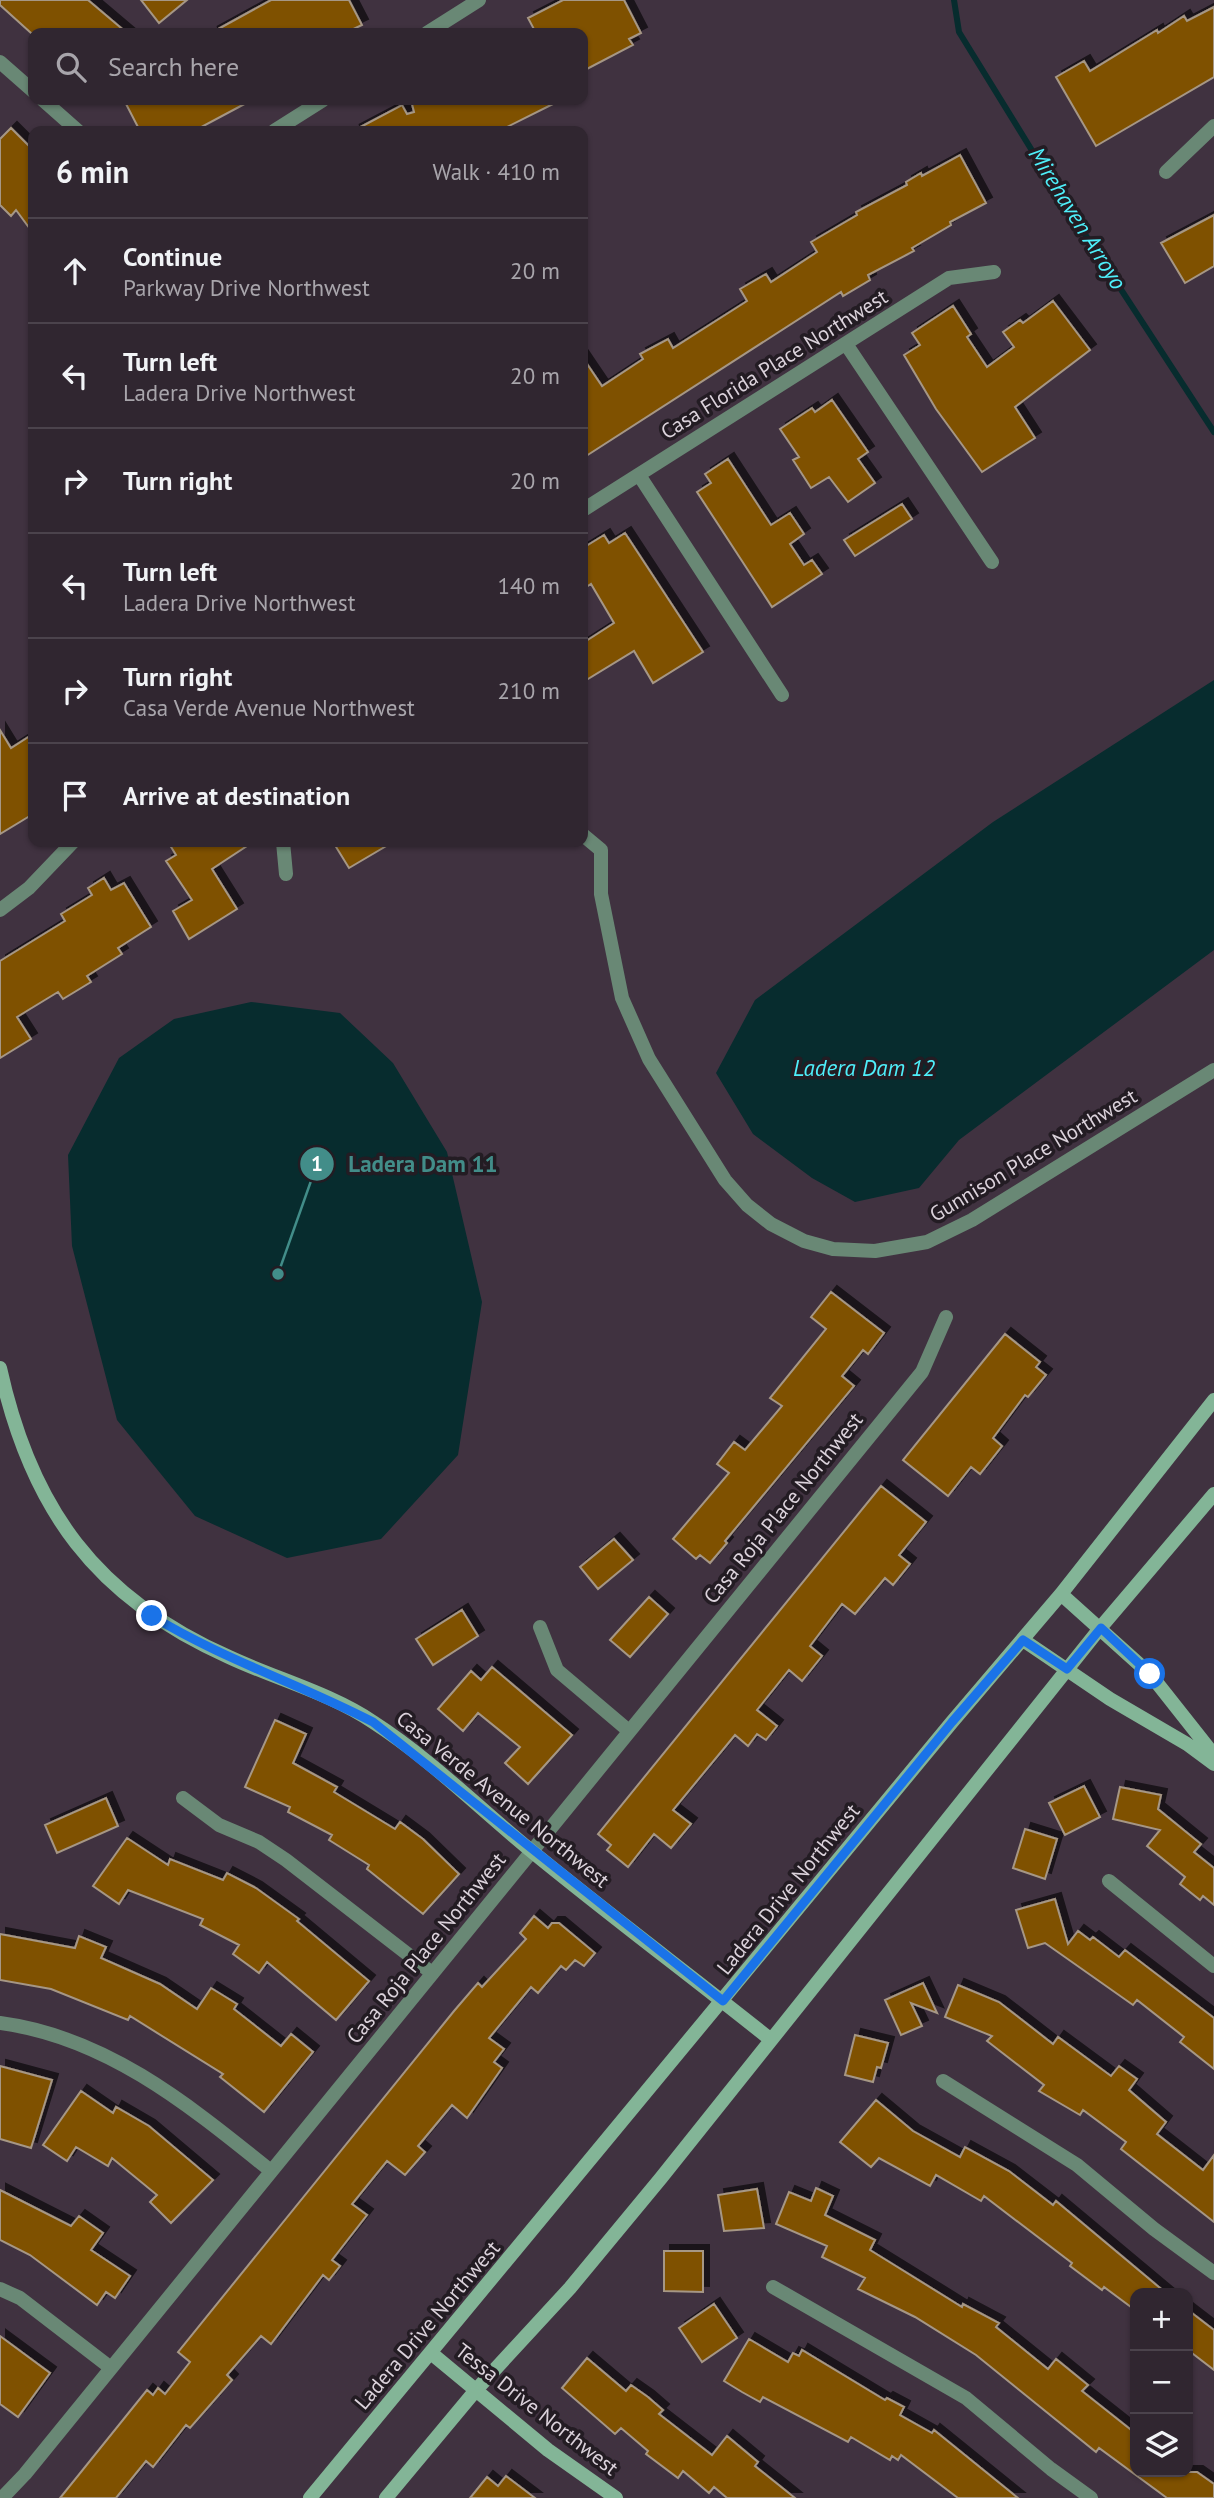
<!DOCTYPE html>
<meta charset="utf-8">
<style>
body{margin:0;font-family:"PT Sans",sans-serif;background:#382e38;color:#f1f3f6}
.controls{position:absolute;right:21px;bottom:21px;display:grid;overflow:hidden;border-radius:14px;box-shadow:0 2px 5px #0004}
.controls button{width:63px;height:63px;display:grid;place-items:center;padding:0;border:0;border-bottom:2px solid #4b434c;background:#302630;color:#f1f3f6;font:35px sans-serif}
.stop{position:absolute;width:21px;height:21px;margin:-16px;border:5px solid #1a73e8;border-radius:50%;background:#fff}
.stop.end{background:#1a73e8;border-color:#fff;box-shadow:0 2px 7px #0008}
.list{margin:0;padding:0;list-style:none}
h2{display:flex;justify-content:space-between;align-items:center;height:91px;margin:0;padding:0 28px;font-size:30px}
h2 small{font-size:23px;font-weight:400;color:#a8a5ab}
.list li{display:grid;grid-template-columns:46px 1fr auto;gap:21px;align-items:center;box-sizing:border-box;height:105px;padding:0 28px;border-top:2px solid #4b434c}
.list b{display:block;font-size:26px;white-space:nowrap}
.list p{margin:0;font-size:23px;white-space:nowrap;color:#a8a5ab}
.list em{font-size:23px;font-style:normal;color:#a8a5ab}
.icon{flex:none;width:38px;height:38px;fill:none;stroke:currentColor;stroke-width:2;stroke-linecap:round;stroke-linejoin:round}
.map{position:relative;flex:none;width:1214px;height:2498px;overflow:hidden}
.search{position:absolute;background:#302630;box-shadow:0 2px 5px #0004;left:28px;top:28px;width:560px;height:77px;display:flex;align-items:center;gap:18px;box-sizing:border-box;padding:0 24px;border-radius:14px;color:#a8a5ab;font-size:26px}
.panel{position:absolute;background:#302630;box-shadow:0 2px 5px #0004;left:28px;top:126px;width:560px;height:721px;border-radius:14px}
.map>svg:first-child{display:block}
</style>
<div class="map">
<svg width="1214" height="2498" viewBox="0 0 1214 2498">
<defs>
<filter id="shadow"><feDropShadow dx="6" dy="-6" stdDeviation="0" flood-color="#0009"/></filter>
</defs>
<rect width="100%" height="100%" fill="#403240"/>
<!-- water -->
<path fill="#072c2e" d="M1214,680V950L959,1140L919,1188L855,1202L812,1178L753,1134L716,1073L755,1000L993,822Z
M251,1002L340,1013L393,1063L447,1152L482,1302L458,1455L381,1539L287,1558L195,1516L117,1420L72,1246L68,1155L119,1058L174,1019Z"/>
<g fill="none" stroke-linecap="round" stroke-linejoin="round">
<!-- stream -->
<path stroke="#072c2e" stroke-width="6" d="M954,0L959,32L1060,196L1214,432"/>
</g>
<!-- building -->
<path fill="#7f5102" stroke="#a69785" stroke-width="2" filter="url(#shadow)" d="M0,0H88L127,33H31L0,5Z
M141,0H187L159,23Z
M271,0H349L362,25L345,33H211Z
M563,0H624L641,33L629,39L633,45L583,71V33H536L528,18Z
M1214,7V77L1096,146L1056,77L1084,61L1090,71L1157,30L1158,33L1184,16L1187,21Z
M124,100L209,102L252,100L194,131H140Z
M411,100H561L499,131H353L402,105L407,114L414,112Z
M11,128L33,150V233L16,210L11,216L0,205V139Z
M960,155L986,203L950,222L951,225L912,248L914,251L868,275L870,280L843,296L841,292L583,458V358L602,386L643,359L640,354L668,339L673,348L747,301L740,289L766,274L771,282L817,252L811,242L857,215L856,212L907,185L906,182L921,173L922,176Z
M1214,215V266L1185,283L1161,243Z
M1053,301L1090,350L1015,407L1035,438L982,472L936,409L904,355L920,345L912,333L953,306L971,334L967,337L987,367L1014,347L1003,332L1020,320L1023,323Z
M832,400L868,452L858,459L875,483L848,502L829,477L811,488L793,460L799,457L780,429L812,408L815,412Z
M728,459L771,525L790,513L804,534L790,544L804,565L812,560L822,574L772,607L697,492L711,483L705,474Z
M902,504L912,519L855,556L844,540Z
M625,533L703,652L653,683L634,651L583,682V643L614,623L591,584L583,589V548L604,535L609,543Z
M0,730L11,748L33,734V814L0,834Z
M168,842H253L212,869L237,909L189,939L173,911L192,900L166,861L176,855Z
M333,842H393L349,868Z
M104,878L111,890L124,883L151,927L118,948L122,954L87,976L91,982L63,999L58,992L17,1017L31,1039L0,1058V961L65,921L61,914L92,895L88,888Z
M831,1292L884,1333L868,1354L863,1350L842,1376L854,1386L725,1541L727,1543L710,1563L700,1555L696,1559L673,1539L729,1473L717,1464L734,1442L745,1450L782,1406L770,1398L826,1329L811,1317Z
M1005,1334L1040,1362L1036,1367L1046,1375L1028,1397L1025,1395L993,1438L1002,1446L980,1474L971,1467L948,1496L903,1460Z
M881,1486L926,1522L899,1555L910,1564L893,1585L885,1578L855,1614L842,1604L810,1646L822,1656L802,1681L789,1670L757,1710L777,1726L766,1740L757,1734L748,1746L735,1735L673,1810L691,1824L671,1848L654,1834L628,1867L607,1850L611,1845L598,1834Z
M614,1539L633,1560L598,1589L580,1567Z
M649,1597L668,1614L630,1657L610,1640Z
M462,1610L478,1636L433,1665L416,1639Z
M492,1667L572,1735L528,1784L505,1763L520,1747L478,1713L463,1731L438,1709L471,1671L481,1680Z
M275,1720L306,1734L293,1763L337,1787L334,1792L395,1829L400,1822L423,1839L459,1874L423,1914L367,1869L369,1865L329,1840L332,1835L288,1812L290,1807L245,1787Z
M1084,1786L1100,1817L1065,1835L1049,1803Z
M1120,1787L1161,1795L1158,1809L1201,1844L1194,1852L1214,1868V1905L1203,1896L1200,1900L1180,1884L1185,1877L1147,1846L1160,1830L1113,1819Z
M106,1798L118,1826L57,1853L45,1825Z
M1025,1829L1057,1839L1045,1879L1013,1868Z
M127,1838L168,1865L170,1859L223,1880L227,1873L256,1888L299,1919L297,1921L369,1981L336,2020L267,1962L259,1973L233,1954L239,1945L200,1925L203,1919L128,1890L119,1904L93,1886Z
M1055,1899L1068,1944L1078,1931L1090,1940L1093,1937L1119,1957L1125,1950L1214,2018V2069L1180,2042L1184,2037L1137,2000L1133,2005L1045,1943L1028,1948L1016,1910Z
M534,1916L548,1928L552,1923H559L595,1953L584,1966L575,1960L566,1970L561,1966L538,1993L531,1987L489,2038L504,2049L494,2062L502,2068L467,2118L452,2105L418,2146L425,2152L405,2175L387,2161L352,2204L367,2215L332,2260L340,2266L329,2280L323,2275L271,2344L261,2336L227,2375L232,2380L190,2428L186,2425L153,2467L146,2461L116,2498H60L147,2390L153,2395L158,2388L165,2394L190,2362L178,2352L454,2011L478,1983L482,1987L526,1939L520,1933Z
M0,1934L75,1948L79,1936L106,1947L101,1958L160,1984L197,2009L211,1988L237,2004L234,2009L281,2046L291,2034L313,2052L264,2112L220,2077L223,2074L130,2016L128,2020L51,1989L0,1980Z
M923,1983L937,2013L911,2003L922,2026L901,2035L885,2000Z
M958,1985L999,2002L1053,2044L1058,2037L1111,2076L1119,2066L1137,2079L1129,2090L1166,2122L1157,2134L1203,2170L1214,2155V2222L1121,2149L1126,2142L1083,2110L1080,2115L1039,2091L1044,2085L987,2041L992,2036L945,2017Z
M855,2035L888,2043L881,2068L877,2067L873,2082L845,2075Z
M0,2066L52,2080L31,2148L0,2139Z
M81,2091L113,2113L116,2107L149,2126L213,2180L171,2223L150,2202L157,2195L112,2158L108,2166L76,2147L67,2161L43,2145Z
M876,2100L913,2131L960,2157L965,2147L1009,2171L1053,2205L1056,2201L1166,2293H1135V2310L1104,2287L1102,2290L1070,2266L1072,2263L984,2196L981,2201L936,2175L930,2186L879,2158L871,2167L840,2142Z
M816,2188L833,2196L825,2215L875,2240L870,2250L962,2307L963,2304L999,2323L996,2327L1048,2369L1056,2359L1088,2385L1082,2391L1135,2433V2472H1197L1214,2484V2498H1167L1099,2448L1096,2452L976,2355L915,2317L858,2289L865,2278L822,2257L827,2246L776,2224L789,2192L811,2201Z
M757,2189L764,2228L724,2231L718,2195Z
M0,2190L71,2226L79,2216L103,2233L91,2250L130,2276L115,2298L106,2292L97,2305L30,2255L0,2240Z
M664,2251H703V2292L664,2291Z
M714,2304L737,2338L702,2362L679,2328Z
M1188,2310L1214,2330V2370L1188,2350Z
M0,2336L50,2373L18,2417L0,2404Z
M749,2339L788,2362L793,2353L799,2356L802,2350L885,2400L887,2398L904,2407L900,2415L932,2433L934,2430L1018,2498H958L901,2455L898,2460L892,2456L890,2460L851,2437L848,2442L763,2397L760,2402L742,2392L724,2381Z
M587,2358L626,2391L631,2385L648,2397L663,2410L659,2414L712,2455L727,2436L758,2462L755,2466L795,2498H727L714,2487L709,2493L683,2471L678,2478L646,2454L648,2451L621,2428L615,2434L562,2388Z
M506,2476L535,2498H470L487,2477L498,2486Z"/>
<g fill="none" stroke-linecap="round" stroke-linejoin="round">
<!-- street -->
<path stroke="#698875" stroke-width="14" d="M427,33L479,0
M0,62L33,91
M43,100L78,131
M274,131L323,100
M1166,172L1214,126
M846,344L992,562
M639,475L782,695
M583,510L949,278L994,272
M583,835L601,850V894L622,998L649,1059L725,1180L747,1205L771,1224L804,1241L833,1249L875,1251L927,1242L972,1220L1214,1070
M283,842L286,874
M0,910L29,888L73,842
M540,1627L557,1670L629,1731
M183,1798L219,1825L259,1842L286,1860L432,1973
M1109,1881L1214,1966
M0,2023C107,2037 190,2106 271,2171
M943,2081L1077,2165L1154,2229L1214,2273
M773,2287L966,2398L1051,2469L1091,2498
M0,2289L20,2298L111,2368
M2,2498L25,2474L922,1372L946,1317"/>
<!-- secondary -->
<path stroke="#83b597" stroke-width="14" d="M0,1368C31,1509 96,1598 229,1657C276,1679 330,1693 373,1722C429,1758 478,1807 529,1849C608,1914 690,1975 770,2039
M1061,1594L1150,1674L1214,1755
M1023,1640L1110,1699L1187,1744L1214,1764
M431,2353L548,2450L616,2498
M310,2498L952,1722L1061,1594L1214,1400
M386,2498L476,2390L570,2288L661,2178L1101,1627L1214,1494"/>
</g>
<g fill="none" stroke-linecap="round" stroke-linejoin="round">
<!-- route -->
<path stroke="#1a73e8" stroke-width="9" d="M152,1616C222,1659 300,1684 373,1722L723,2001L952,1722L1023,1640L1067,1669L1101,1628L1150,1674"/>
</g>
<g text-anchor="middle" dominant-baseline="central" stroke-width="7" stroke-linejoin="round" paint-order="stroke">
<!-- street labels -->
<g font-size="21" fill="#dbd2db" stroke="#231c23">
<text transform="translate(774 364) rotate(-32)">Casa Florida Place Northwest</text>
<text transform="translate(1033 1155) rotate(-31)">Gunnison Place Northwest</text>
<text transform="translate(783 1508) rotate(-51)">Casa Roja Place Northwest</text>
<text transform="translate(503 1799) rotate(39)">Casa Verde Avenue Northwest</text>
<text transform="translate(788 1889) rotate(-51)">Ladera Drive Northwest</text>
<text transform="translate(426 1948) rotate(-51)">Casa Roja Place Northwest</text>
<text transform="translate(427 2325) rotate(-50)">Ladera Drive Northwest</text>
<text transform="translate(537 2409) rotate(38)">Tessa Drive Northwest</text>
</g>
<!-- water labels -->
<g font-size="23" font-style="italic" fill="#4eeffa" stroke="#231c23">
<text transform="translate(1078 218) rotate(58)">Mirehaven Arroyo</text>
<text x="864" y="1067">Ladera Dam 12</text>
</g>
</g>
<!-- callouts -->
<path fill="none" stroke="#428d89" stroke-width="2.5" d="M278 1274L317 1164"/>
<g fill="#428d89" stroke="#231c23" stroke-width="2.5">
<circle cx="278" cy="1274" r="7"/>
<circle cx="317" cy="1164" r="18"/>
</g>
<g font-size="21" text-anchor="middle" font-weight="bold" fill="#fff">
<text x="317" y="1171">1</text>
</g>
<g font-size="23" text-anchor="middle" font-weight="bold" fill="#428d89" stroke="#231c23" stroke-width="7" stroke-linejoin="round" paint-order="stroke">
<text x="423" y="1172">Ladera Dam 11</text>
</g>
</svg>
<div class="controls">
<button>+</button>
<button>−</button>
<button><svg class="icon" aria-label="layers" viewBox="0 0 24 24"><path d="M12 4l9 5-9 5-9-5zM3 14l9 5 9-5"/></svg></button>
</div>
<div class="stop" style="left:1150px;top:1674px"></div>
<div class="stop end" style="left:152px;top:1616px"></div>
<div class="search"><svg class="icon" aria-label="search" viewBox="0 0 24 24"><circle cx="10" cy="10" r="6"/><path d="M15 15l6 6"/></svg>Search here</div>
<section class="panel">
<h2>6 min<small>Walk · 410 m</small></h2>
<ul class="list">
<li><svg class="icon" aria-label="ahead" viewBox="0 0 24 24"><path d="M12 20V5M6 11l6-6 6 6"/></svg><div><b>Continue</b><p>Parkway Drive Northwest</p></div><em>20 m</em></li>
<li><svg class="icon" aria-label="left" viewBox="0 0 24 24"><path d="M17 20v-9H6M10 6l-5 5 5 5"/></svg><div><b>Turn left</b><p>Ladera Drive Northwest</p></div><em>20 m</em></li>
<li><svg class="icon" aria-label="right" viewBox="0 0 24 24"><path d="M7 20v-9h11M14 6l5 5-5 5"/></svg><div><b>Turn right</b></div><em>20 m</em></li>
<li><svg class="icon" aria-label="left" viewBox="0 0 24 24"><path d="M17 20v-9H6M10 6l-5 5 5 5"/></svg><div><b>Turn left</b><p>Ladera Drive Northwest</p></div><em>140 m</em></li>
<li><svg class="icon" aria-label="right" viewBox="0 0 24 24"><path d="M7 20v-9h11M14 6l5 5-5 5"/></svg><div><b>Turn right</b><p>Casa Verde Avenue Northwest</p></div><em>210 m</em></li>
<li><svg class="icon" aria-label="arrive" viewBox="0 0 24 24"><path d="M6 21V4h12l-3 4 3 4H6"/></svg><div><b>Arrive at destination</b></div></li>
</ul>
</section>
</div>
